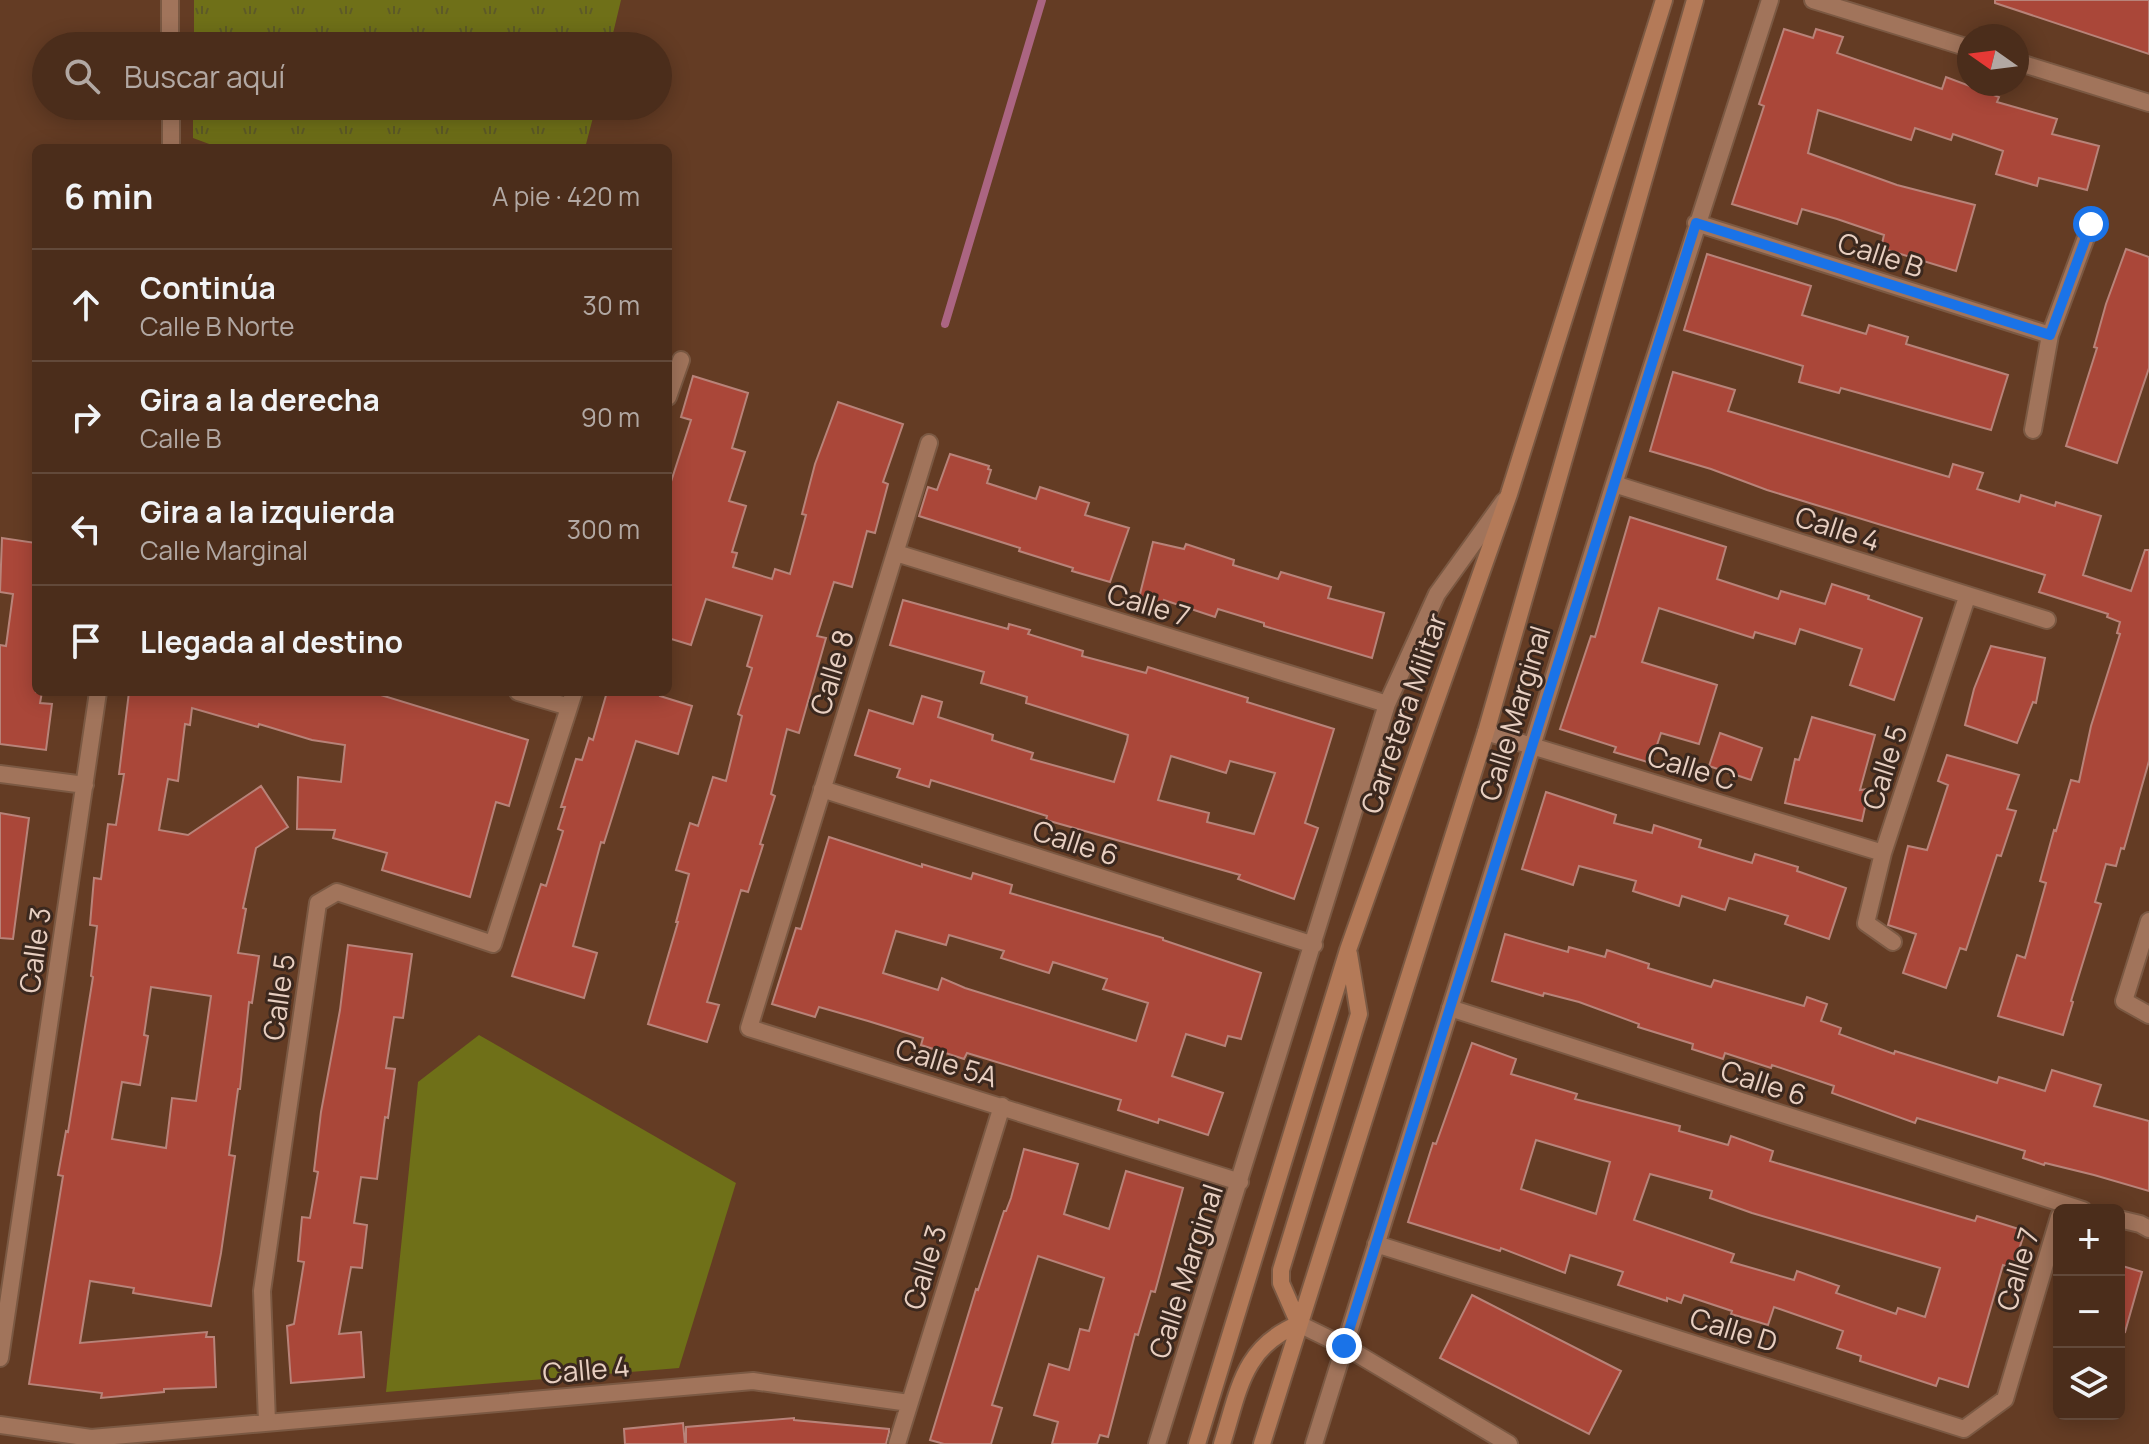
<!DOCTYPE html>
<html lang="es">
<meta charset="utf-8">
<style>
body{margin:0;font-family:Manrope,sans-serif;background:#553928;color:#f1f3f6}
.controls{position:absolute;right:24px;bottom:24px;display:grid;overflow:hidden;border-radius:12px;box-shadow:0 4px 20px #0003}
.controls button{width:72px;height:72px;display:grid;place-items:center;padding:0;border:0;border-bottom:2px solid #62493a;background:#4b2d1b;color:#f1f3f6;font:40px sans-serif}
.compass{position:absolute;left:1957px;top:24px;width:72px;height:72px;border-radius:50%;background:#4b2d1b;box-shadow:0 4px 20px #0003;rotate:284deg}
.stop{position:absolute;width:24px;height:24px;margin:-18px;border:6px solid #1a73e8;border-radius:50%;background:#fff}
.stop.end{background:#1a73e8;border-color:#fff;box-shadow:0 2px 8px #0008}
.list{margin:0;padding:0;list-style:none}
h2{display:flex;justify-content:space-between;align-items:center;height:104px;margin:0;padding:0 32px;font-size:34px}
h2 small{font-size:26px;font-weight:400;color:#b2a8a3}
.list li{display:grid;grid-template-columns:52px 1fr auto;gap:24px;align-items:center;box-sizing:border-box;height:112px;padding:0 32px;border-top:2px solid #62493a}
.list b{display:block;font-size:30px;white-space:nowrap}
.list p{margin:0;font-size:26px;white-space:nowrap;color:#b2a8a3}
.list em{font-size:26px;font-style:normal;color:#b2a8a3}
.icon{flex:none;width:44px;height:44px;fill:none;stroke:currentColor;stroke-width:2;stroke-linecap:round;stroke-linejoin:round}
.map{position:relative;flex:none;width:2149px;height:1444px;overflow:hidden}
.search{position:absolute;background:#4b2d1b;box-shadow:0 4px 20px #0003;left:32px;top:32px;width:640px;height:88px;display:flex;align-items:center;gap:20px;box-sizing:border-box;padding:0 28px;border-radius:44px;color:#b2a8a3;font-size:30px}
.panel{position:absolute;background:#4b2d1b;box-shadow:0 4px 20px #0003;left:32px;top:144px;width:640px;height:552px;border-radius:12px}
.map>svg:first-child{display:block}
</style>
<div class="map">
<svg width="2149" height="1444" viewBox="0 0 2149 1444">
<defs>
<pattern id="grass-tufts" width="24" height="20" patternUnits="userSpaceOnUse" patternTransform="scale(2)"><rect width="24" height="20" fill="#6f7018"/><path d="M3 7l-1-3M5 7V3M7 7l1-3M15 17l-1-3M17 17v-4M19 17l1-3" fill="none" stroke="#5d5a27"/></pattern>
</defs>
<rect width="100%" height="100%" fill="#643c24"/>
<!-- grass -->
<path fill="url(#grass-tufts)" d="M194,0H621L610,46H194Z
M193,106H596L585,148H220L193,138Z"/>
<!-- garden -->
<path fill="#6f7018" d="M479,1035L736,1183L679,1368L386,1392L418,1082Z"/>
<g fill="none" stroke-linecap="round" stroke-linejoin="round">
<!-- stream -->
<path stroke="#ab6582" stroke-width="8" d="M945,324L1042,0"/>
</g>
<!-- building -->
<path fill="#aa4739" stroke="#b88379" stroke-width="2" fill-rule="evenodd" d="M1995,0H2149V54L1995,3Z
M1784,29L1813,38L1816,29L1843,37L1837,53L1942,89L1946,77L1999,97L1997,102L2057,119L2052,134L2099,146L2087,190L2039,178L2037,186L1996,174L2003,151L1953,134L1951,140L1915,128L1911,140L1818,110L1808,153L1897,185L1975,205L1956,271L1881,248L1884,235L1837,219L1802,209L1797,224L1732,204L1764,106L1759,104Z
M2126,249L2149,257V368L2117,463L2066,446L2097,348L2094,347L2106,304Z
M1707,254L1811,286L1802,315L1866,334L1869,325L1908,337L1906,344L2008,375L1991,430L1841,388L1839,393L1799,382L1803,366L1684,330Z
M1673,372L1735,390L1728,411L1949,477L1953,464L1983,473L1977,489L2019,502L2021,495L2055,506L2056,502L2101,516L2083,575L2131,591L2145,550H2149V761L2124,849L2121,848L2116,866L2106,864L2095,902L2101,904L2071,1001L2073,1002L2063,1035L1998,1016L2017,955L2025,958L2046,883L2040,881L2054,830L2056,831L2071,780L2079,782L2091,726L2120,634L2117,633L2120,622L2107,617L2108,614L2039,592L2045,575L1767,490L1711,469L1650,451Z
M693,376L748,393L732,448L745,452L729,501L746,506L732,552L737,553L733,567L772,579L775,569L790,574L806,515L802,514L815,464L838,402L903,424L883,482L888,484L875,533L867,531L852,587L834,582L817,636L826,638L799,733L787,729L771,794L775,796L760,844L763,845L748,892L741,890L707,1002L719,1005L707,1042L648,1024L678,922H676L689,874L676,870L690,823L698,826L713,777L726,781L742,716L738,714L752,668L747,666L762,616L706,599L691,645L668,638V491L691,420L681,417Z
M950,454L989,466L988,469L991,470L987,483L1036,499L1040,487L1089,503L1085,515L1129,528L1110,582L1072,571L1073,568L1019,551L1020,548L919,516L928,487L937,490Z
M1630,517L1726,547L1717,579L1778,599L1781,591L1825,604L1832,584L1869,596L1868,599L1922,618L1894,700L1850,685L1862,649L1800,629L1795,644L1755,632L1753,638L1659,608L1642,662L1717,685L1699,744L1661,733L1651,763L1614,752L1616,747L1560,729L1591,636L1595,637Z
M2,538L36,543V692H42L40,703L52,704L46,750L0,744V645L6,646L13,594L0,592Z
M1153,542L1184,549L1186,544L1234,560L1233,565L1278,579L1281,572L1331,587L1328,598L1384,613L1372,658L1264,626V623L1218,609L1215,617L1164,600L1163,604L1139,598Z
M903,600L1008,629L1009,624L1030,630L1028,634L1083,651L1082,656L1146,673L1148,667L1248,698L1247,702L1334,729L1305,823L1318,828L1294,899L1238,879L1240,875L1046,820L1047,816L931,780L929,787L897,777L900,769L855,755L869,710L913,724L922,696L942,702L938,717L993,735L992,740L1033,753L1031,759L1114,782L1127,741L1128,735L1026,703L1027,697L981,683L984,672L890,645ZM1171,756L1226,773L1230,761L1275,773L1254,834L1207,822L1209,813L1158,800Z
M1991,646L2045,658L2036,703L2033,702L2017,743L1965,725L1974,689Z
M129,692H371L528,740L509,806L496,802L470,897L382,870L387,853L333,838L335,830L297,829L298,777L341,782L345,745L312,740L259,724L258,727L192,708L190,725L185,724L178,781L168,779L159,830L188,835L261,786L288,827L256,848L243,908L246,909L238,953L259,956L252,1003L249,1002L240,1089H238L229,1155L235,1156L221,1253L211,1306L133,1293L134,1288L90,1281L80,1343L207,1332L206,1337H214L216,1387L164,1389V1392L101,1398L102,1393L29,1384L63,1176L58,1175L66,1131L68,1132L93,977L91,976L97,926L90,925L94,878L101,879L108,824L116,825L124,774H119ZM151,987L211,996L196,1101L172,1098L166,1148L112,1139L122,1082L140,1085L148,1036L144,1035Z
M607,692H661L660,696L692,706L678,754L636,741L604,843L601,842L573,946L597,953L584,998L512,976L541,884L546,886L563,831L558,829L565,807H561L576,759L582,760L589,738L593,740Z
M1812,717L1875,735L1860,790L1869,789L1862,821L1785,803L1795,759L1799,760Z
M1720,733L1762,748L1751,780L1709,766Z
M1947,755L2019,775L2007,809L2016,811L2001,856L1997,855L1966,950L1960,948L1946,988L1903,973L1916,934L1888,925L1908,846L1927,850L1948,785L1938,781Z
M1546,792L1616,815L1614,823L1652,833L1654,825L1701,840L1699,847L1752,863L1755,854L1798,867L1797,871L1846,888L1829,939L1785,924L1788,916L1729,898L1725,910L1682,896L1679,906L1633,891L1636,881L1579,866L1573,885L1522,869Z
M0,813L29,818L13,939L0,938Z
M829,837L922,867V864L971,879L973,873L1012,885L1010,893L1163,938V940L1261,973L1241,1039L1228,1036L1225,1046L1186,1034L1172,1076L1223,1093L1208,1135L1159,1119L1158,1123L1118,1110L1121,1100L967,1053L964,1059L921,1045L923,1038L868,1021L819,1007L815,1017L772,1004L796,928L801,929ZM896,931L946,945L949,935L1004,951L1001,958L1049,973L1053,962L1107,979L1103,989L1148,1003L1136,1041L965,988L942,978L938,990L883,973Z
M1505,934L1568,952L1569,947L1605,957L1607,950L1649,964L1648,968L1711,987L1714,980L1804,1006L1807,997L1827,1004L1821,1021L1841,1028L1839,1034L1894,1054L1895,1051L1997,1083L1999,1077L2045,1091L2052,1070L2101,1085L2094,1106L2149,1121V1191L2094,1175L2045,1163L2044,1165L2023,1158L2025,1151L1917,1118L1915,1123L1832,1093L1834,1086L1772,1065L1771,1068L1725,1053L1723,1059L1692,1049L1693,1044L1638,1027L1639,1024L1579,1002L1544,993L1543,996L1492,981Z
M348,945L412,954L403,1018L394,1017L386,1068L395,1069L388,1118L385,1117L377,1179L361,1177L354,1223L367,1225L362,1268L351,1267L339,1334L361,1332L364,1377L291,1383L287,1326L294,1324L304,1262L298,1261L302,1217L310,1218L318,1172L314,1171L321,1112L340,1010Z
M1472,1043L1516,1059L1511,1074L1577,1094L1575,1099L1680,1126L1679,1131L1728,1145L1731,1136L1773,1151L1770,1161L1975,1221L1977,1216L2025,1231L2013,1268L2003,1265L1968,1387L1939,1378L1936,1386L1860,1361L1861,1356L1837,1348L1843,1331L1774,1307L1768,1325L1731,1314L1732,1311L1684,1295L1681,1303L1667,1298V1301L1618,1285L1623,1272L1570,1255L1565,1273L1501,1248L1500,1251L1408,1222L1433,1143L1436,1144ZM1536,1140L1610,1162L1596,1214L1521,1189ZM1650,1174L1712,1191L1710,1198L1752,1213L1940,1268L1925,1317L1898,1308L1896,1314L1836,1293L1839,1286L1797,1271L1794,1280L1731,1262L1734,1254L1634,1220Z
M1024,1149L1078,1164L1064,1214L1109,1229L1126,1171L1183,1188L1155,1292L1151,1291L1138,1335L1135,1334L1108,1437L1100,1435L1097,1444H1052L1058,1422L1034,1415L1049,1364L1069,1370L1080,1329L1089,1331L1104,1278L1038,1256L992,1405L1002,1408L991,1444H944L930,1440L976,1289L978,1290L1004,1211H1006L1011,1198Z
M2119,1265L2142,1272L2125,1332L2119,1331Z
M1472,1295L1621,1371L1589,1434L1440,1358Z
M794,1418V1420L889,1429V1432L886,1444H686V1427Z
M683,1423L685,1444H625L624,1429Z"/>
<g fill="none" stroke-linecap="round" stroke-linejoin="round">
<defs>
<path id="minor" d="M170,0V46
M1813,0L1969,48
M2017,62L2149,103
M171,148V106
M1696,223L2050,335
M668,397L681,360
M2033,430L2050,335L2091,224
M929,443L749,1028L1240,1182
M1614,484L2047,620
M896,553L1387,704
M518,692L569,707
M1486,732L1883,853
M0,774L85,785
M822,789L1314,945
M2149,921L2124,1001L2149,1015
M1893,942L1866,923L1883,853L1967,597
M1450,1008L2083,1210
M2119,1219L2140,1224L2149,1229
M1376,1244L1964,1429L2005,1399L2059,1217
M1299,1324L1344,1346L1509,1444
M0,1358L98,692
M267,1422L262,1291L318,903L337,892L493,944L574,692
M0,1425L91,1438L753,1381L909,1403
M897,1444L1002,1106
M1157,1444L1387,704L1437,594L1504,501
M1314,1444L1614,484L1770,0"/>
<path id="secondary" d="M1299,1324L1281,1283V1270L1359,1014L1349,954
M1197,1444L1348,950L1509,494L1664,0
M1222,1444C1239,1391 1242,1347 1299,1324
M1262,1444L1486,732L1695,0"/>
</defs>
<!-- minor casing -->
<use href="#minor" stroke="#7b5943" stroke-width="20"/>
<!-- secondary casing -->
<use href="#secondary" stroke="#7b5943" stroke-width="20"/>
<!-- minor -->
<use href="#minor" stroke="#a1745b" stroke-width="16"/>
<!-- secondary -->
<use href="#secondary" stroke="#b47a58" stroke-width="16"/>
</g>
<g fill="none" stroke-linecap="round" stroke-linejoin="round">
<!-- route -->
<path stroke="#1a73e8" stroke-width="10" d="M1344,1346L1696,223L2050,335L2091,224"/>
</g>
<g text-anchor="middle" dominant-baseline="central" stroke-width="6" stroke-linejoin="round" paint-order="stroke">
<!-- street labels -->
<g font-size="28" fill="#e8cfc1" stroke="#3b281e">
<text transform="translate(1881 254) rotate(18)">Calle B</text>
<text transform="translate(1838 528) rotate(18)">Calle 4</text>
<text transform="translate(1149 604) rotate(17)">Calle 7</text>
<text transform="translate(831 672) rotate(-73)">Calle 8</text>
<text transform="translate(1403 713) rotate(-71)">Carretera Militar</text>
<text transform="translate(1514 713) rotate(-73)">Calle Marginal</text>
<text transform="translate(1692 767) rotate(17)">Calle C</text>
<text transform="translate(1884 767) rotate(-72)">Calle 5</text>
<text transform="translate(1076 842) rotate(18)">Calle 6</text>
<text transform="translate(34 950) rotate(-82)">Calle 3</text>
<text transform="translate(278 997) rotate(-82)">Calle 5</text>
<text transform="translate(947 1062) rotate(17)">Calle 5A</text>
<text transform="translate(1764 1082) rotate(18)">Calle 6</text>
<text transform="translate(924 1267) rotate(-73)">Calle 3</text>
<text transform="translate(2017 1269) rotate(-73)">Calle 7</text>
<text transform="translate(1185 1271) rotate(-72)">Calle Marginal</text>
<text transform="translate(1734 1329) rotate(17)">Calle D</text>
<text transform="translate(586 1369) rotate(-5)">Calle 4</text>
</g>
</g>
</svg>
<div class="controls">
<button>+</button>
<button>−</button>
<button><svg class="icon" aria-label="layers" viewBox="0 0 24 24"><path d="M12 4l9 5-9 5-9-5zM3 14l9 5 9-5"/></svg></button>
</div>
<svg class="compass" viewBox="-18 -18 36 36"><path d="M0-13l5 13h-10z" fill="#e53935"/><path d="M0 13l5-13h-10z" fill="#b2a8a3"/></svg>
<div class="stop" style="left:2091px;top:224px"></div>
<div class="stop end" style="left:1344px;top:1346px"></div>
<div class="search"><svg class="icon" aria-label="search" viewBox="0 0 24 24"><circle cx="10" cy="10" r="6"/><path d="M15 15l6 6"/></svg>Buscar aquí</div>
<section class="panel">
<h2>6 min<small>A pie · 420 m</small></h2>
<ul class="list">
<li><svg class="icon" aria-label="ahead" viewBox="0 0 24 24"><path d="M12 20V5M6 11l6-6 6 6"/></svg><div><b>Continúa</b><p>Calle B Norte</p></div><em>30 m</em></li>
<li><svg class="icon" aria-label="right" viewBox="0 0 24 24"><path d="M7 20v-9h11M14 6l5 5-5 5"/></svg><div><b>Gira a la derecha</b><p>Calle B</p></div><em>90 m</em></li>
<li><svg class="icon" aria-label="left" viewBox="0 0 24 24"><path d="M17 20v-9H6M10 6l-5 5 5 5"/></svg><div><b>Gira a la izquierda</b><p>Calle Marginal</p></div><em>300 m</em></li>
<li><svg class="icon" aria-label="arrive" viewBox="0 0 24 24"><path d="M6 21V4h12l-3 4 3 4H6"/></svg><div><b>Llegada al destino</b></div></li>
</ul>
</section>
</div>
